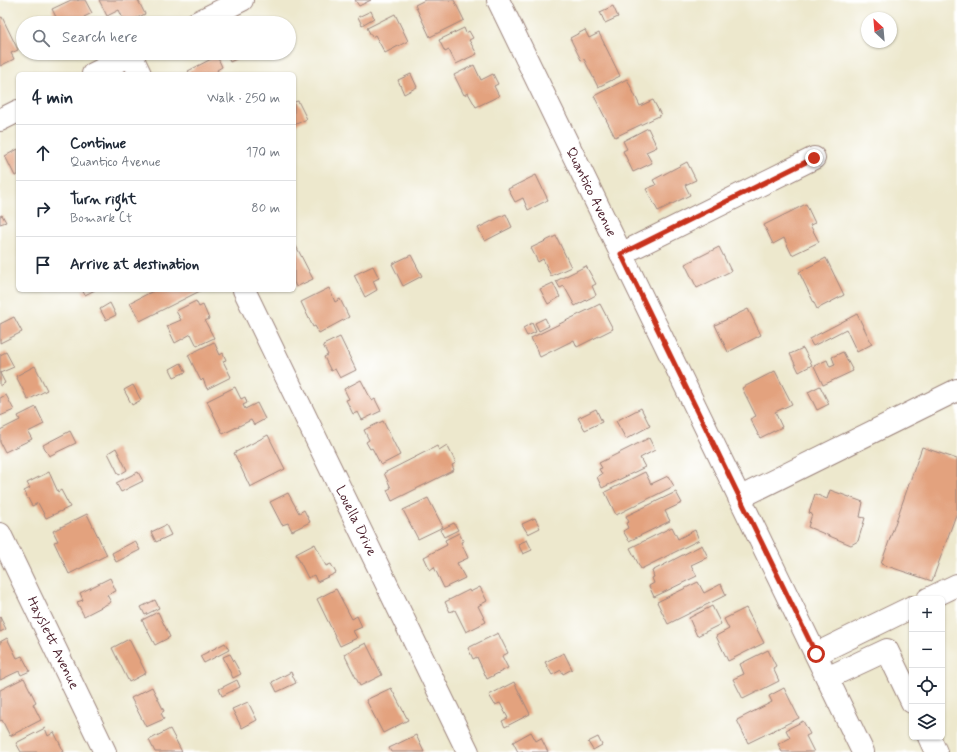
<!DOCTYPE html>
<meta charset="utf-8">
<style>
body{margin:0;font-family:Mynerve,sans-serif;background:#f6f6f7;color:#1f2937}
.controls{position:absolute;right:12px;bottom:12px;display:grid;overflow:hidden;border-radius:6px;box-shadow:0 1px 3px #0004}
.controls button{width:36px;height:36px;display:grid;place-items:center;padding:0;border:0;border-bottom:1px solid #e0e1e3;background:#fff;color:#1f2937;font:20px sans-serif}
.compass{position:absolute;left:861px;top:12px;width:36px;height:36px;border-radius:50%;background:#fff;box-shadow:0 1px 3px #0004;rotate:334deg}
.stop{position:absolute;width:12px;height:12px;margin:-9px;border:3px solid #c8321e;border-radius:50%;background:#fff}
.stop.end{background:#c8321e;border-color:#fff;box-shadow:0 1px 4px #0008}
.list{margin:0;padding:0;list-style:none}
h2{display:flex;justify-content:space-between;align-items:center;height:52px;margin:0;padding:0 16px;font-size:17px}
h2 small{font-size:13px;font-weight:400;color:#747a83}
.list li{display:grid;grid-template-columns:26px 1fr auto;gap:12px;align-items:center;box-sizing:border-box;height:56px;padding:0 16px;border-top:1px solid #e0e1e3}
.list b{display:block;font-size:15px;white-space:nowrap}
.list p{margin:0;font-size:13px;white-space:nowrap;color:#747a83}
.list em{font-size:13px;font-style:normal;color:#747a83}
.icon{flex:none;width:22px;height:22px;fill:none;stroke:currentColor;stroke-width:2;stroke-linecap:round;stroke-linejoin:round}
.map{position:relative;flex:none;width:957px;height:752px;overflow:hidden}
.search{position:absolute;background:#fff;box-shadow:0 1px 3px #0004;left:16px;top:16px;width:280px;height:44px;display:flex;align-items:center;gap:10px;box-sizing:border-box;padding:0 14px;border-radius:22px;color:#747a83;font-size:15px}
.panel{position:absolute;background:#fff;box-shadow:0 1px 3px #0004;left:16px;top:72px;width:280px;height:220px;border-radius:6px}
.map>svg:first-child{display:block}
</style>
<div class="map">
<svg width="957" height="752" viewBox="0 0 957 752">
<rect width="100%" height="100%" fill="#fff"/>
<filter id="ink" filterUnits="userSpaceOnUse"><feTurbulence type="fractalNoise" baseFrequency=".025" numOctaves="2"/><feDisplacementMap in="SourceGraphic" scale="8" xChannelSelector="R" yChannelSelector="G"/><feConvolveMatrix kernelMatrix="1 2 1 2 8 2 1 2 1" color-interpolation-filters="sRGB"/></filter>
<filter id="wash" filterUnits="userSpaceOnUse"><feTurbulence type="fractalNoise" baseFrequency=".012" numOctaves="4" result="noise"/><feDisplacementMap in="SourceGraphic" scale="16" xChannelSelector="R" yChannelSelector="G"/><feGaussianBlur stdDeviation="0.9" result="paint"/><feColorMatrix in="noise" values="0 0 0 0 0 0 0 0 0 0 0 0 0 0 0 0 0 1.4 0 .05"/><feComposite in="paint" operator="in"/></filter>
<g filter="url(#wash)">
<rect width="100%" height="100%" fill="#ede8cd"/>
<g id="blocks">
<!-- building -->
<path fill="#e3a27e" d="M71,0H77L78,1L79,0H85L92,13L84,17L87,23H59L52,9Z
M99,0H138L145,14L127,23H125L119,10L107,16Z
M355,0H371L359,6Z
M425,0H454L464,20L430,37L415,5Z
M613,6L618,17L605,23L600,12Z
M371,11L374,18L362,25L358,17Z
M395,14L408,41L385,53L375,35L372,37L367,28Z
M39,16L42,23H26Z
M2,17L18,50L11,53L14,59L0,66V18Z
M464,28L466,33L469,31L473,38L469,40L477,54L456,64L449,50L445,52L439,40Z
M585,30L589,38L599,33L620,76L598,87L584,59L581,60L570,38Z
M226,53H248L230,62Z
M217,56L222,67L217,70L219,74H190L188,71Z
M474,65L481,80L493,74L498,84L494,86L499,96L476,107L468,93L464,95L454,75Z
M411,74L417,87L404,94L398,80Z
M627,79L640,106L653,100L661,115L615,137L594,96Z
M298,101L307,119L294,125V102Z
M648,128L657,147L646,152L652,163L633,172L623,151L627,149L623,141Z
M18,149V175L15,176L5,156Z
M687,162L696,180L685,185L690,195L658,211L646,189L656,185L653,180Z
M536,175L548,200L528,210L523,198L515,202L508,189Z
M806,204L815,223L810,225L819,242L792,255L784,238L773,244L764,225Z
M506,214L512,227L485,241L478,228Z
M2,215L6,222L0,224V216Z
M556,236L571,267L551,276L543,259L538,262L531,248Z
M296,246L313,279L296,287L294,282V248Z
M719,247L731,271L697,288L685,264Z
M411,255L422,276L403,286L392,264Z
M826,258L844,295L817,309L799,272Z
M373,266L379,278L373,281L377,290L365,297L354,275Z
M586,266L596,284L592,286L596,295L575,306L564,286L560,288L556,281Z
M553,283L560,297L548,304L540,289Z
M329,288L335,302L340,299L349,317L319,333L315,326L313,327L301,302Z
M82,290H95L85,295Z
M152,290H202L140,321L130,303L153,291Z
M196,301L199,307L203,305L209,319L205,321L214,338L197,346L191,334L175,343L167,326L181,320L176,311Z
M110,303L116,315L106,320L100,309Z
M600,304L613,329L577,347L574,340L540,357L531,338Z
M748,309L761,335L728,352L715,325Z
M857,314L872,344L857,352L846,329L813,346L809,339Z
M14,317L22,332L0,343V324Z
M545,318L549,326L539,331L535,323Z
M532,323L536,332L527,336L523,328Z
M340,337L356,370L340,378L335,369L331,371L324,357L328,355L323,345Z
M214,342L220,355L223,353L226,360L223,361L231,377L207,389L203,379L201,381L188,355Z
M803,348L812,365L799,372L790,354Z
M6,352L14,367L0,373L5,383L0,386V355Z
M843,352L853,371L823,385L814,366L827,360L830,367L835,365L832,357Z
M181,363L186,372L174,377L170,369Z
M35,366L47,390L28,400L16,376Z
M775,371L792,404L775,412L782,427L760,438L750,419L756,416L742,388Z
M361,380L372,401L375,399L381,411L362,420L358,412L353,414L346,400L349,399L344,389Z
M133,385L141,400L132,405L124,390Z
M820,386L829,404L817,410L808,392Z
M235,387L241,399L245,397L247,403L243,405L245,409L257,403L265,419L254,425L251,420L223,434L207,401Z
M6,395L14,410L0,416V398Z
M36,407L44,424L28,432L32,439L5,452L0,442V430L20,420L18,416Z
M641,408L650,426L626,439L616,421Z
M596,409L602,422L585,430L578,418Z
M383,421L400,455L381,465L372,448L370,449L366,442L369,440L364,430Z
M70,431L76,443L49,456L43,445Z
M268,435L285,469L250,487L234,453Z
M649,438L655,450L640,458L645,467L602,488L597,477L602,474L599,469L602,468L599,463Z
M447,445L456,463L452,465L454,470L392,501L387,490L391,488L384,473L437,446L439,450Z
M922,447L957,459V512L932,581L881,564Z
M116,448L127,470L119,475L108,453Z
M49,472L58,492L61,490L70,507L46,518L38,503L32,506L24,491L30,488L27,483Z
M138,472L143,481L121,492L116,483Z
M645,472L651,484L668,476L674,486L616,515L605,492Z
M830,490L863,502L860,517L865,518L858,541L851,545L808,527L812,514L809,513L815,494L827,499Z
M676,492L682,503L665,511L670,521L629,541L623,531L628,528L626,523L629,522L626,516Z
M288,493L299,513L304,510L310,522L292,531L288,523L282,525L270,502Z
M428,498L443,527L418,539L403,510Z
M87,514L107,555L69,574L54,542L58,541L53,531Z
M535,518L540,528L528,534L522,524Z
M454,523L458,530L444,537L440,530Z
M166,525L171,535L156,542L151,532Z
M672,527L678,539L695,530L699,540L641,569L630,548Z
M459,533L463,541L461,542L468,558L457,563L465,578L444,588L434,567L430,570L424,557L447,545L445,540Z
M527,540L532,550L523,554L518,544Z
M135,541L140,550L116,562L112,553Z
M315,544L326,566L331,564L336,573L317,582L314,575L308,578L296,554Z
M702,545L708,557L691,565L697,576L654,597L649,586L654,583L652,578L654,577L652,571Z
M110,578L116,591L107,595L111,602L84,616L77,602L83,600L80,593Z
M698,582L704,593L721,584L726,595L668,624L657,602Z
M480,587L487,601L478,606L486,622L466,632L455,610L450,612L445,602L469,590L470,592Z
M336,589L352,619L357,616L362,627L353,631L357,638L340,646L317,599Z
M155,600L159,608L145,615L141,607Z
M712,606L721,624L697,636L689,618Z
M746,608L764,643L728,661L716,636L729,629L724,619Z
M158,612L170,637L155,645L142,620Z
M0,617L6,629L0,632Z
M498,633L508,653L502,656L508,668L487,679L477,657L473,659L468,648Z
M7,638L17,658L22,656L30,671L21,675L19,671L0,680V642Z
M129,639L146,673L129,682L112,648Z
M225,643L229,650L204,663L200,656Z
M366,643L382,675L360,686L344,654Z
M768,650L776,666L773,668L779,681L743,699L733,679L744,674L740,664Z
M564,653L572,669L563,674L561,670L552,675L545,662Z
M230,654L241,674L233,678L223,657Z
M291,672L296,683L277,692L272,682Z
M24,678L36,702L33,704L41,720L10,736L2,720L0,721V690Z
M237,680L240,687L222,696L219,689Z
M514,682L530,714L505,727L502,721L508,718L500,703L495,705L489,695Z
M152,687L164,711L161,713L164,719L146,727L131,698Z
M391,688L408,720L383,733L366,700Z
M784,688L799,718L748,743L737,720L772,702L769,696Z
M248,702L257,720L242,728L232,709Z
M803,721L810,734L806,736L814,752H782L778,744L790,738L786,730Z
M45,728L48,736L54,732L64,752H21L16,743Z
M170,729L182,752H155L149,740Z
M531,732L536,741L541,738L548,752H524L523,751L518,752L513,742Z
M416,735L424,752H391L389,748Z
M598,737L602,745L593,750L588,742Z"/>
</g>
</g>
<g filter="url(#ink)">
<use href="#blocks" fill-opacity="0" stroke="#9c847c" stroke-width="1"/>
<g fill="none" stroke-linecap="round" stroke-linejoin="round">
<defs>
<path id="minor" d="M498,0L863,752
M196,23L242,0
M131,55L140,74
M93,74L135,53
M0,120L18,111
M621,254L814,158
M244,290L468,752
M739,498L957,390
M0,534L105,752
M928,599L957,585
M816,654L912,607
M827,678L887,650L912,702
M929,737L936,752"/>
</defs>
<!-- minor casing -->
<use href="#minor" stroke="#9c847c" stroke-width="24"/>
<!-- minor -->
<use href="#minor" stroke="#fff" stroke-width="22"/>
</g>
</g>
<g fill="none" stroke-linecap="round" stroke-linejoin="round" filter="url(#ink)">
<!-- route -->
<path stroke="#c8321e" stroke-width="5" d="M814,158L621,254L816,654"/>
</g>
<g text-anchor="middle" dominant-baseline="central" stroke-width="3" stroke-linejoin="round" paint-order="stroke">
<!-- street labels -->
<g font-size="14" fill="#4a1f2b" stroke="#fff">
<text transform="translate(591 192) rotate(64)">Quantico Avenue</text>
<text transform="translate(356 521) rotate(64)">Louella Drive</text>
<text transform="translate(53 643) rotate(64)">Hayslett Avenue</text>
</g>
</g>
</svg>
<div class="controls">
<button>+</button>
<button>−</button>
<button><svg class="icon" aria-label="locate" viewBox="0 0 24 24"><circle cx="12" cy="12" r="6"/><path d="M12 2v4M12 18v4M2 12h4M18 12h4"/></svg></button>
<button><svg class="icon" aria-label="layers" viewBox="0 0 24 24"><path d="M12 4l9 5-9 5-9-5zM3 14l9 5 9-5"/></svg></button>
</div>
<svg class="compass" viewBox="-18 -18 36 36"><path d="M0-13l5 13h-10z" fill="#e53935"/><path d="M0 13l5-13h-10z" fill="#747a83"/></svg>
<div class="stop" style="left:816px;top:654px"></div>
<div class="stop end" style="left:814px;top:158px"></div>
<div class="search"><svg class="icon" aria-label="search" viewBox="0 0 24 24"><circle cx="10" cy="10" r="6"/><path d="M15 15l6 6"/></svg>Search here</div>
<section class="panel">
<h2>4 min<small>Walk · 250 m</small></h2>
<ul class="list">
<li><svg class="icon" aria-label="ahead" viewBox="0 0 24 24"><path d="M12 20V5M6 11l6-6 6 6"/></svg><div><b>Continue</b><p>Quantico Avenue</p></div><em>170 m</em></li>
<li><svg class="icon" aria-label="right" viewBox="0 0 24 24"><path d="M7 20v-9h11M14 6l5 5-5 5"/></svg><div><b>Turn right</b><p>Bomark Ct</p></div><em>80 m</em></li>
<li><svg class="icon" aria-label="arrive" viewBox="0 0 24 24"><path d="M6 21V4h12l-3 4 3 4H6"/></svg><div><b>Arrive at destination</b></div></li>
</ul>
</section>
</div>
